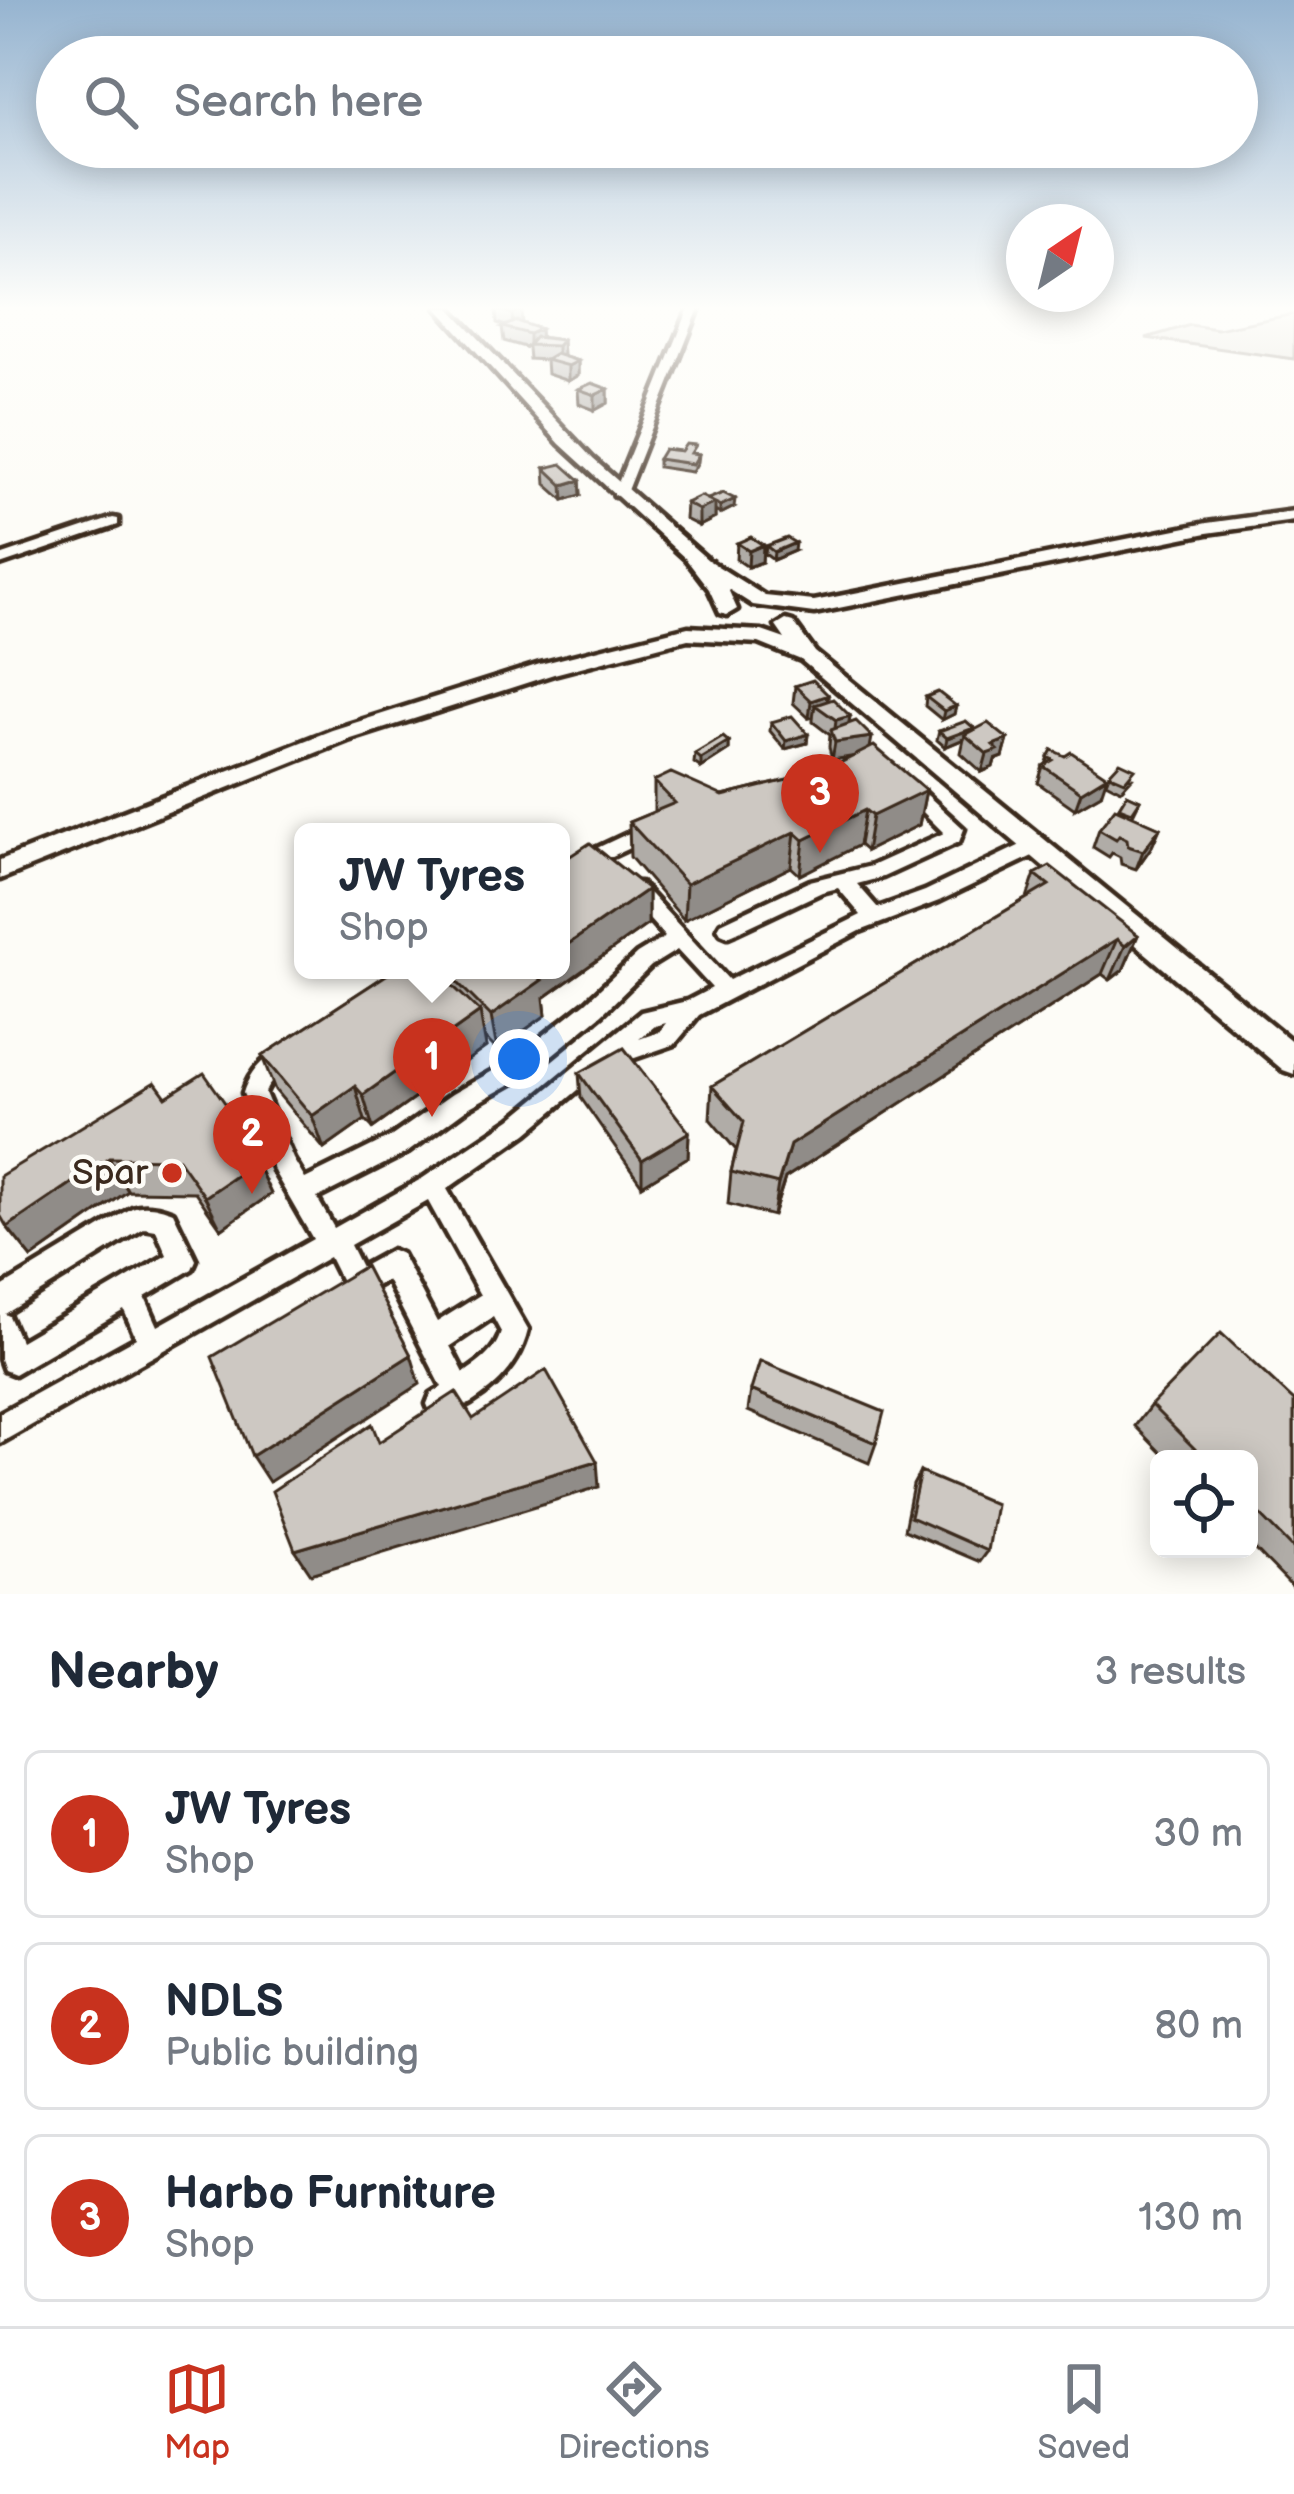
<!DOCTYPE html>
<style>
body{margin:0;font-family:"Balsamiq Sans",sans-serif;background:#f2f2f3;color:#1f2937}
.controls{position:absolute;right:36px;bottom:36px;display:grid;overflow:hidden;border-radius:18px;box-shadow:0 6px 30px #0003}
.controls button{width:108px;height:108px;display:grid;place-items:center;padding:0;border:0;border-bottom:3px solid #e0e1e3;background:#fff;color:#1f2937;font:60px sans-serif}
.compass{position:absolute;left:1006px;top:204px;width:108px;height:108px;border-radius:50%;background:#fff;box-shadow:0 6px 30px #0003;rotate:35deg}
.you{position:absolute;left:519px;top:1059px;width:42px;height:42px;margin:-30px;border:9px solid #fff;border-radius:50%;background:#1a73e8;box-shadow:0 0 0 18px #1a73e833}
.badge{display:grid;place-items:center;width:78px;height:78px;border-radius:50%;background:#c8321e;color:#fff;font-size:39px;font-weight:700}
.pin{position:absolute;translate:-50% -99px;filter:drop-shadow(0 3px 6px #0008)}
.pin::after{content:'';position:absolute;top:63px;width:42px;height:36px;background:inherit;clip-path:polygon(0 0,100% 0,50% 100%)}
.popup{position:absolute;left:294px;top:823px;width:276px;height:156px;box-sizing:border-box;display:grid;place-content:center;border-radius:18px;background:#fff;filter:drop-shadow(0 3px 9px #0005);font-size:39px;white-space:nowrap;color:#747a83}
.popup b{font-size:45px;color:#1f2937}
.popup::after{content:'';position:absolute;left:50%;top:100%;margin-left:-24px;border:24px solid transparent;border-top-color:#fff}
.list{margin:0;padding:0;list-style:none}
h2{display:flex;justify-content:space-between;align-items:center;height:156px;margin:0;padding:0 48px;font-size:51px}
h2 small{font-size:39px;font-weight:400;color:#747a83}
.list li{display:grid;grid-template-columns:78px 1fr auto;gap:36px;align-items:center;box-sizing:border-box;height:168px;margin:0 24px 24px;padding:0 24px;border:3px solid #e0e1e3;border-radius:18px}
.list b{display:block;font-size:45px;white-space:nowrap}
.list p{margin:0;font-size:39px;white-space:nowrap;color:#747a83}
.list em{font-size:39px;font-style:normal;color:#747a83}
.icon{flex:none;width:66px;height:66px;fill:none;stroke:currentColor;stroke-width:2;stroke-linecap:round;stroke-linejoin:round}
.map{position:relative;flex:none;width:1294px;height:1594px;overflow:hidden}
.search{position:absolute;background:#fff;box-shadow:0 6px 30px #0003;left:36px;right:36px;top:36px;height:132px;display:flex;align-items:center;gap:30px;box-sizing:border-box;padding:0 42px;border-radius:66px;color:#747a83;font-size:45px}
.sheet{height:732px;background:#fff}
nav{display:flex;justify-content:space-around;align-items:center;box-sizing:border-box;height:168px;border-top:3px solid #e0e1e3;background:#fff;font-size:33px;color:#747a83}
nav a{display:grid;justify-items:center;gap:6px}
nav .on{color:#c8321e}
.map>svg:first-child{display:block}
</style>
<div class="map">
<svg width="1294" height="1594" viewBox="0 0 1294 1594">
<rect width="100%" height="100%" fill="#fdfcf7"/>
<filter id="ink" filterUnits="userSpaceOnUse"><feTurbulence type="fractalNoise" baseFrequency=".00833" numOctaves="2"/><feDisplacementMap in="SourceGraphic" scale="24" xChannelSelector="R" yChannelSelector="G"/><feConvolveMatrix kernelMatrix="1 2 1 2 8 2 1 2 1" color-interpolation-filters="sRGB"/></filter>
<g filter="url(#ink)">
<!-- green -->
<path fill="#e1ded7" stroke="#8e847a" stroke-width="3" d="M1294,314V359L1146,338L1190,325L1217,329Z"/>
<g fill="none" stroke-linecap="round" stroke-linejoin="round">
<defs>
<path id="minor" d="M689,308H699L626,493L615,496L614,493Z
M113,518L118,519V525L0,565V556Z
M909,782L915,784L964,829L959,842L883,877L857,884L878,908L925,891L1027,842H1041L1043,847L1041,852L939,901L860,931L699,1015L675,1044L603,1069L527,1133L447,1189L528,1330C518,1373 481,1402 441,1418L431,1414L427,1404L431,1394L442,1387L387,1280L356,1297L347,1293L329,1257L0,1443V1413L136,1338L124,1310L14,1374L4,1370L0,1359V1288L132,1208C145,1203 160,1207 173,1212L196,1260L192,1269L145,1297L158,1326L313,1239L275,1173L243,1093C249,1073 269,1047 292,1052L295,1059C288,1073 270,1078 265,1093L293,1159L305,1179L392,1136L452,1094L514,1059L586,1002L637,954L665,937L626,893L623,888L626,883H640L729,980L861,915L838,888L822,892L735,933L728,936L721,933L718,928L721,923L810,881L871,866L944,833L903,792L900,788ZM677,950L712,988L687,1001L641,1012L511,1119L423,1178L334,1228L317,1198L408,1152L468,1108L530,1073L602,1014L651,966ZM666,1023L659,1032L639,1039L655,1026ZM428,1201L480,1295L437,1322L401,1254L392,1250L361,1267L350,1245ZM144,1228L156,1230L167,1255L20,1341L9,1316L5,1314ZM493,1317L501,1332C496,1351 480,1362 464,1373L450,1346Z
M648,824L657,831L655,836L561,880V865Z"/>
<path id="major" d="M437,308H450L593,459L708,560L765,596L814,601L1207,523L1294,511V521L1207,533L814,613L753,605L728,589L737,609L727,615L720,613L709,589L686,559L560,444Z
M786,620L793,622L815,652L1294,1043V1074L1283,1070L801,660L759,643L688,639L554,674L348,740L0,879V860L332,730L540,664L688,627L762,631L785,639L776,626Z"/>
</defs>
<!-- minor casing -->
<use href="#minor" stroke="#3b2a1e" stroke-width="9"/>
<!-- major casing -->
<use href="#major" stroke="#3b2a1e" stroke-width="9"/>
<!-- minor -->
<use href="#minor" fill="#fdfcf7" fill-rule="evenodd"/>
<!-- major -->
<use href="#major" fill="#fdfcf7" fill-rule="evenodd"/>
</g>
<!-- wall -->
<path fill="#b0aca7" stroke="#3b2a1e" stroke-width="3" d="M513,308L522,324L540,329V337L562,340L561,356L578,361V375L568,381L547,374L546,360L529,359L528,348L504,341L502,327L506,326L497,323L496,309Z
M578,389H608V403L595,410L579,404Z
M695,454H699L698,462L692,472L658,467V459Z
M545,468L580,480L581,495L564,500L546,484Z
M709,499L734,507L720,514L715,511V518L699,526L685,519L686,503Z
M737,543L763,545L762,562L748,567L736,559Z
M766,546L794,551L773,560L765,554Z
M795,686L828,695V700L850,716L849,724L870,748L926,790L919,825L866,851L859,845L800,875L791,867L684,920L630,857L629,822L654,812V781L723,796L824,771L852,757L832,760L829,747L830,735L813,722V717L809,718L793,703Z
M926,697L956,706L954,714L942,720L925,706Z
M771,722L808,734L807,743L785,749L770,731Z
M974,728L973,731L1008,739L1003,757L995,760L993,767L982,772L961,753L964,739L945,747L937,740L939,731Z
M729,742V750L701,768L694,763L695,754Z
M1052,750L1101,794L1075,809L1038,783L1043,766L1046,764Z
M1109,774L1132,778L1121,790L1106,782Z
M1127,794L1140,800L1132,816L1160,828L1152,846L1136,869L1121,864L1120,857L1112,853L1109,857L1093,847L1099,829L1118,809Z
M1035,874L1138,935L1123,970L1110,980L1102,974L785,1178L773,1216L728,1204L731,1172L736,1150L710,1119L712,1086L1027,898Z
M648,889V924L544,998L546,1015L497,1050L484,1037L486,1047L373,1128L365,1120L324,1149L275,1090L262,1056L394,970H561Z
M579,1073L689,1132L688,1157L642,1185L581,1098Z
M166,1097L237,1120L251,1154L256,1162L271,1194L221,1229L195,1192L128,1191L32,1258L7,1227Z
M751,1390L876,1443L869,1463L748,1411Z
M1294,1401V1589L1249,1543V1459H1167L1135,1426L1151,1405Z
M920,1472L987,1551L979,1562L904,1530L913,1485Z"/>
<!-- shaded-wall -->
<path fill="#908c88" stroke="#3b2a1e" stroke-width="3" d="M521,310L522,324L513,328L512,314Z
M540,329L541,343L529,345V334Z
M562,340L563,354L557,360V346Z
M578,361V375L568,381V366Z
M608,389V403L595,410V395Z
M580,480L581,495L564,500L563,485Z
M735,499L734,507L720,514V506Z
M715,503V518L699,526V510Z
M795,543L794,551L773,560L774,552Z
M763,545L762,562L748,567L749,551Z
M828,695L826,712L815,705L813,717L809,718L811,701Z
M956,706L954,714L942,720L944,711Z
M850,716L847,733L834,738L836,720Z
M974,728L972,736L965,735L964,739L945,747L947,738Z
M808,734L807,743L785,749L786,741Z
M872,737L869,754L832,760L835,742Z
M1008,739L1003,757L995,760L993,767L982,772L987,754L993,745Z
M729,742V750L701,768V759Z
M1107,776L1101,794L1075,809L1081,792Z
M926,790L919,825L866,851L872,816Z
M865,810L859,845L800,875L804,840Z
M1160,828L1152,846L1136,869L1143,851Z
M795,832L791,867L684,920L686,884Z
M648,889V924L544,998L546,1015L497,1050L491,1016L531,970H561V949Z
M1138,935L1123,970L1110,980L1125,946Z
M1117,939L1102,974L785,1178L773,1216L778,1184L790,1145Z
M480,1012L486,1047L373,1128L363,1095Z
M355,1086L365,1120L324,1149L312,1116Z
M237,1120L252,1154L244,1159L229,1126Z
M689,1132L688,1157L642,1185V1160Z
M109,1158L128,1191L32,1258L7,1227Z
M256,1162L271,1194L221,1229L205,1197Z
M411,1355L420,1384L269,1482L252,1456Z
M597,1461L599,1487L311,1574L295,1550Z"/>
<!-- building -->
<path fill="#cdc8c2" stroke="#3b2a1e" stroke-width="3" d="M499,308H513L521,310L512,314L496,309Z
M516,321L540,329L529,334L502,327Z
M535,337L562,340L557,346L528,345Z
M556,354L578,361L568,366L546,360Z
M592,383L608,389L595,395L578,389Z
M686,444L696,445L691,453L699,454L693,464L658,459L664,449L681,451Z
M562,464L580,480L563,485L545,468Z
M723,493L735,499L720,506L708,499Z
M701,496L715,503L699,510L686,503Z
M751,537L763,545L749,551L737,543Z
M787,538L795,543L774,552L766,546Z
M813,680L828,695L811,701L795,686Z
M938,692L956,706L944,711L926,697Z
M833,699L850,716L836,720L815,705Z
M792,716L808,734L786,741L771,722Z
M856,721L872,737L835,742L831,730Z
M966,721L974,728L947,738L939,731Z
M988,723L1008,739L993,745L998,750L987,754L965,735Z
M723,737L729,742L701,759L695,754Z
M874,746L926,790L872,816L865,810L804,840L795,832L686,884L629,822L675,803L654,781L671,773L723,796L824,771Z
M1052,750L1065,756L1071,752L1107,776L1081,792L1043,766L1053,760L1048,757Z
M1120,762L1135,769L1125,781L1109,774Z
M1127,794L1140,800L1132,812L1119,807Z
M1115,808L1160,828L1143,851L1128,846L1127,839L1119,835L1116,839L1099,829Z
M590,843L648,889L561,949V862Z
M1050,866L1138,935L1125,946L1117,939L790,1145L778,1184L731,1172L744,1122L712,1086L1049,885L1035,874Z
M394,970H436L480,1012L363,1095L355,1086L312,1116L262,1056Z
M445,970H531L542,980L491,1016Z
M624,1048L689,1132L642,1160L579,1073Z
M204,1073L237,1120L229,1126L256,1162L205,1197L178,1159L109,1158L7,1227L0,1215V1176L155,1082L166,1097Z
M365,1266L411,1355L252,1456L212,1357Z
M1221,1333L1294,1401V1549L1249,1503V1459H1205L1151,1405Z
M760,1361L884,1412L876,1443L751,1390Z
M546,1370L597,1461L295,1550L272,1491L372,1424L379,1442L456,1392L473,1419Z
M920,1472L995,1504L987,1551L910,1517Z"/>
</g>
<!-- sky -->
<linearGradient id="sky" x2="0" y2="1"><stop stop-color="#96b4d0"/><stop offset="0.58" stop-color="#fefefb"/><stop offset="1" stop-color="#fefefb" stop-opacity="0"/></linearGradient>
<rect width="1294" height="531" fill="url(#sky)"/>
<!-- markers -->
<circle fill="#c8321e" stroke="#fdfcf7" stroke-width="4.5" cx="172" cy="1173" r="12"/>
<g text-anchor="middle" dominant-baseline="central" stroke-width="9" stroke-linejoin="round" paint-order="stroke">
<!-- near-poi labels -->
<g font-size="36" fill="#3b2a1e" stroke="#fdfcf7" text-anchor="end">
<text x="148" y="1173">Spar</text>
</g>
</g>
</svg>
<div class="controls">
<button><svg class="icon" aria-label="locate" viewBox="0 0 24 24"><circle cx="12" cy="12" r="6"/><path d="M12 2v4M12 18v4M2 12h4M18 12h4"/></svg></button>
</div>
<svg class="compass" viewBox="-18 -18 36 36"><path d="M0-13l5 13h-10z" fill="#e53935"/><path d="M0 13l5-13h-10z" fill="#747a83"/></svg>
<div class="you"></div>
<div class="pin badge" style="left:432px;top:1117px">1</div>
<div class="popup"><b>JW Tyres</b>Shop</div>
<div class="pin badge" style="left:252px;top:1194px">2</div>
<div class="pin badge" style="left:820px;top:853px">3</div>
<div class="search"><svg class="icon" aria-label="search" viewBox="0 0 24 24"><circle cx="10" cy="10" r="6"/><path d="M15 15l6 6"/></svg>Search here</div>
</div>
<section class="sheet">
<h2>Nearby<small>3 results</small></h2>
<ul class="list">
<li><span class="badge">1</span><div><b>JW Tyres</b><p>Shop</p></div><em>30 m</em></li>
<li><span class="badge">2</span><div><b>NDLS</b><p>Public building</p></div><em>80 m</em></li>
<li><span class="badge">3</span><div><b>Harbo Furniture</b><p>Shop</p></div><em>130 m</em></li>
</ul>
</section>
<nav>
<a class="on"><svg class="icon" aria-label="map" viewBox="0 0 24 24"><path d="M3 6l6-2 6 2 6-2v14l-6 2-6-2-6 2zM9 4v14M15 6v14"/></svg>Map</a>
<a><svg class="icon" aria-label="directions" viewBox="0 0 24 24"><path d="M12 3l9 9-9 9-9-9zM9 14v-3h6M13 9l2 2-2 2"/></svg>Directions</a>
<a><svg class="icon" aria-label="saved" viewBox="0 0 24 24"><path d="M7 4h10v16l-5-4-5 4z"/></svg>Saved</a>
</nav>
